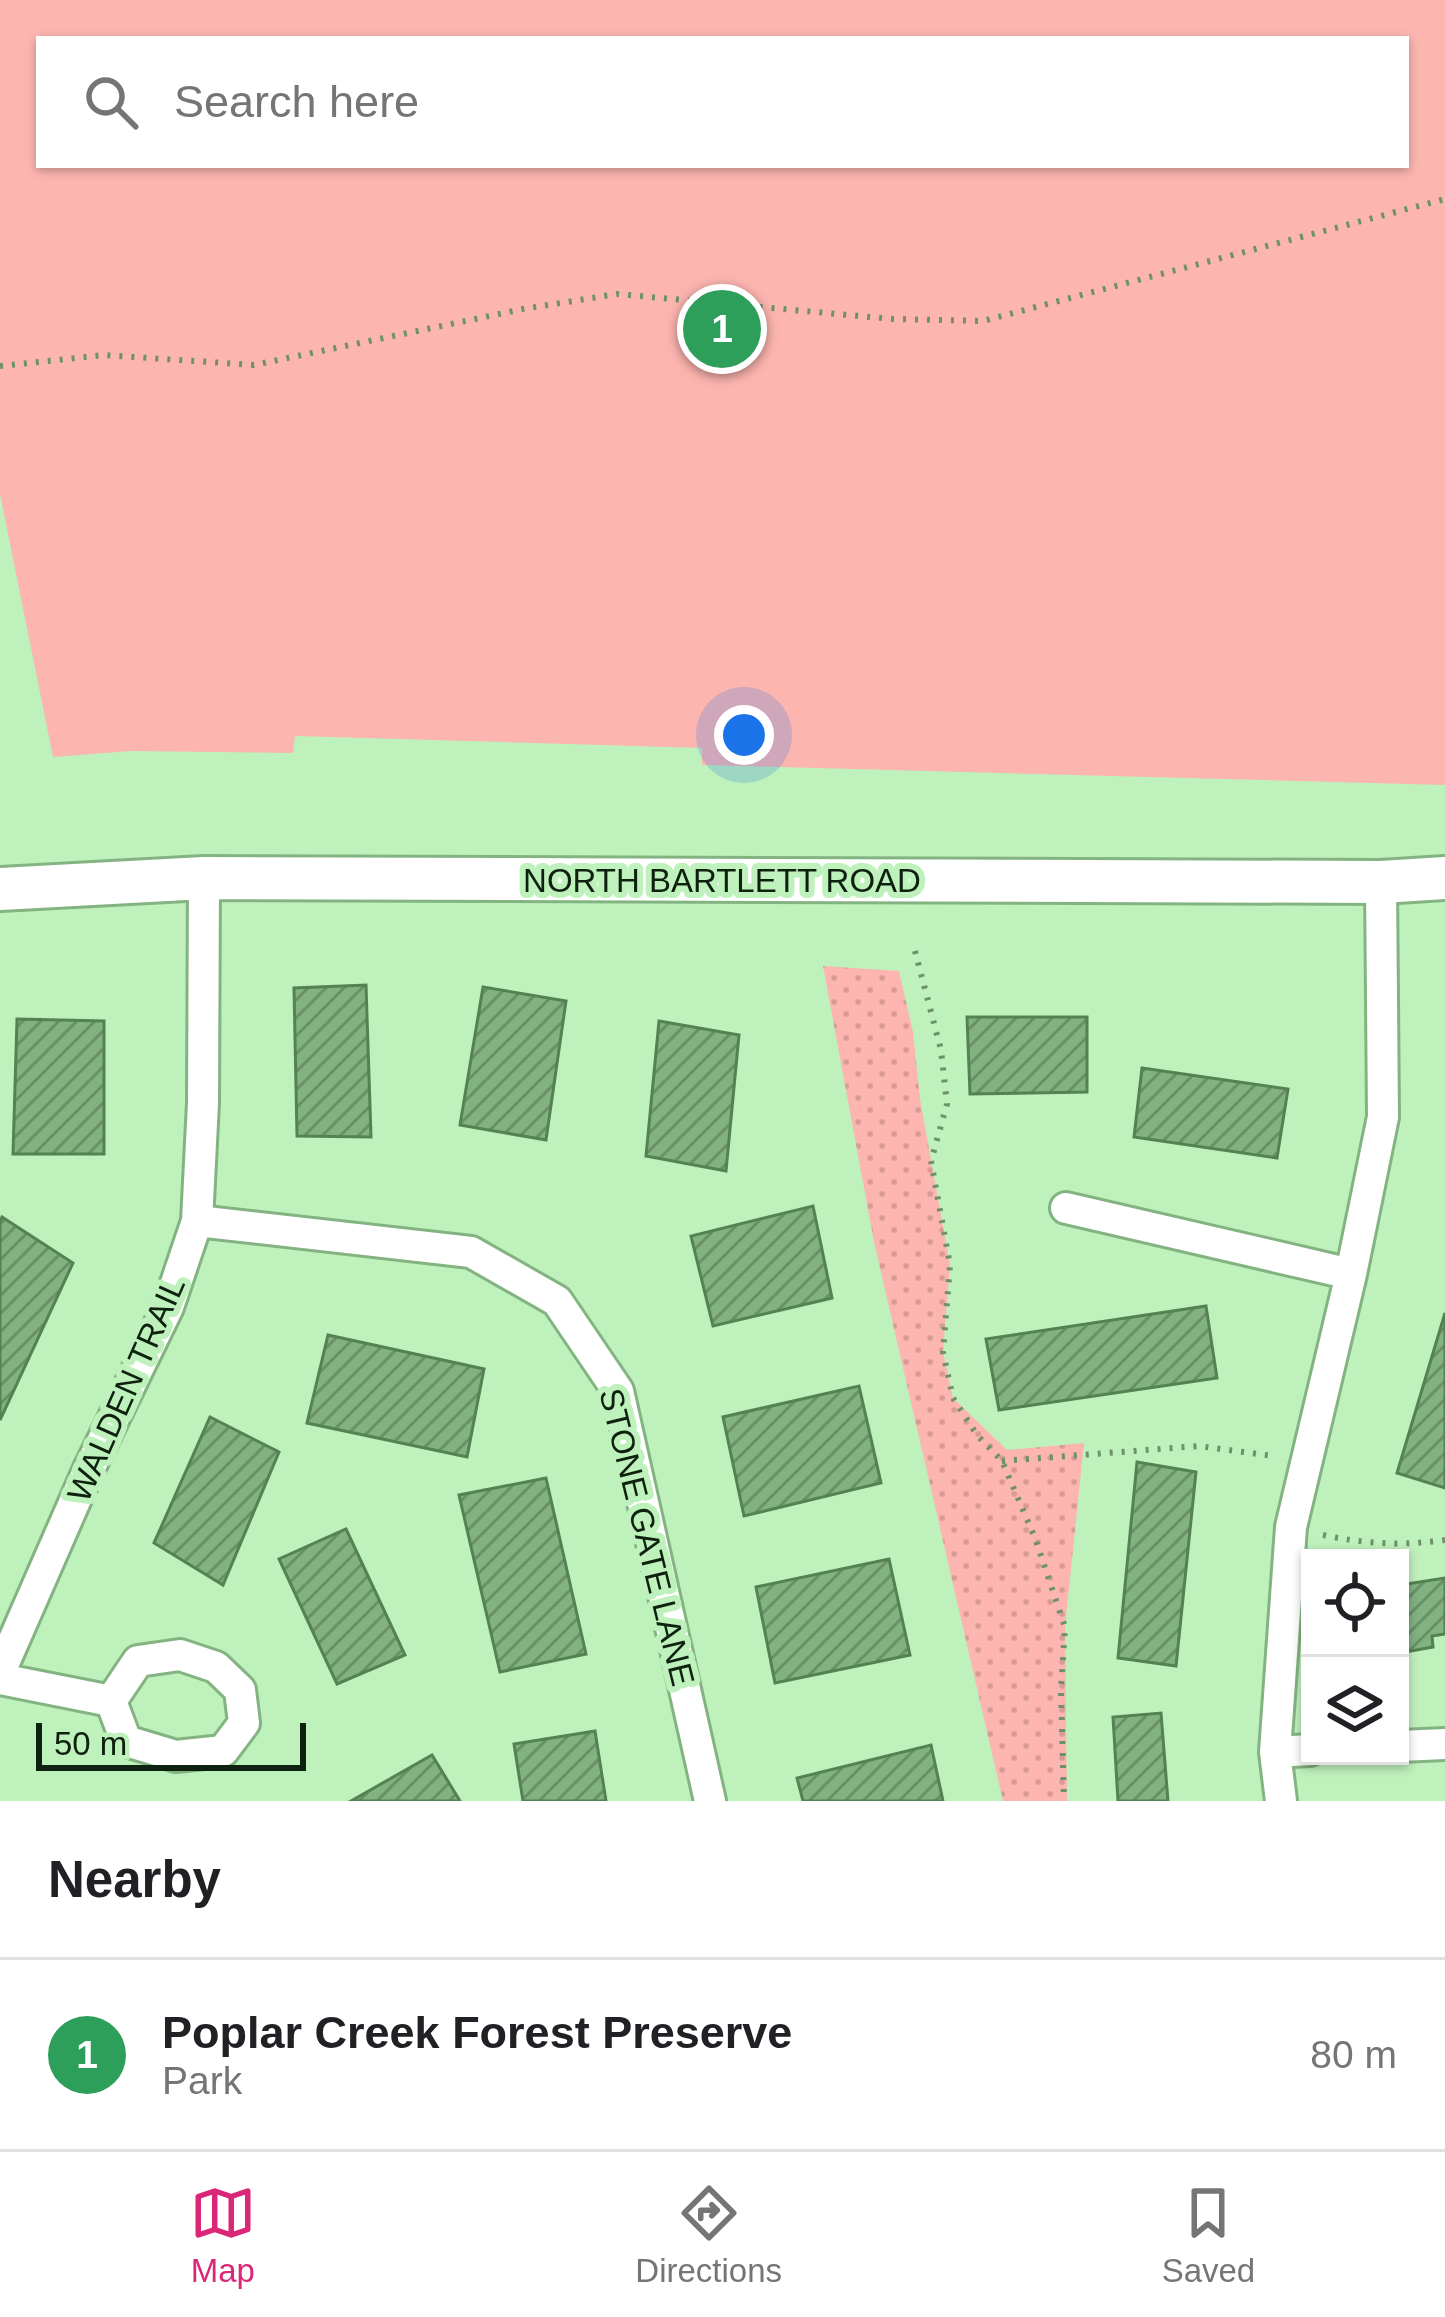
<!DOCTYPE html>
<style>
body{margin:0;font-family:Arial,sans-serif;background:#f6f6f6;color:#202124}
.controls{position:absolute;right:36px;bottom:36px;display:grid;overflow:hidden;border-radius:0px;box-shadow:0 3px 9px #0004}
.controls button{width:108px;height:108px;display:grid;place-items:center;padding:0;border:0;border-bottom:3px solid #e0e0e0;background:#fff;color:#202124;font:60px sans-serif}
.scale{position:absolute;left:36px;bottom:30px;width:270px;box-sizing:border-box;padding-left:12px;border:6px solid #0e210e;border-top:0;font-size:33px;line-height:42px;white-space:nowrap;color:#0e210e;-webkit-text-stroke:9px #bff1bc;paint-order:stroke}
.you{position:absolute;left:744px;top:735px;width:42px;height:42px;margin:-30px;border:9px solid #fff;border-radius:50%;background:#1a73e8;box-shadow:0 0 0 18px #1a73e833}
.badge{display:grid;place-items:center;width:78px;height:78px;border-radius:50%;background:#db2777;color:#fff;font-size:39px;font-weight:700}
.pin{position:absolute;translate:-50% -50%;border:6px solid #fff;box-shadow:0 3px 12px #0006}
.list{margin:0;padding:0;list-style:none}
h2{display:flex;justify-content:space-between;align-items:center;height:156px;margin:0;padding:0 48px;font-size:51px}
h2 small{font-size:39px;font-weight:400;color:#757577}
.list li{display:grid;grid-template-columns:78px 1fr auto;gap:36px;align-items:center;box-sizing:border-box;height:192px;padding:0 48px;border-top:3px solid #e0e0e0}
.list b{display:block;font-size:45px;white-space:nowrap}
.list p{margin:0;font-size:39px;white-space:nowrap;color:#757577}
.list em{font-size:39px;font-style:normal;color:#757577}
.icon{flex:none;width:66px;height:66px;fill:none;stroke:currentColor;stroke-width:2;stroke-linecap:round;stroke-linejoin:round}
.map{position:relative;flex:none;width:1445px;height:1801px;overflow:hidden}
.search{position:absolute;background:#fff;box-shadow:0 3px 9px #0004;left:36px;right:36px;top:36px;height:132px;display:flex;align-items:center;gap:30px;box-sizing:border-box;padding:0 42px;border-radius:0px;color:#757577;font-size:45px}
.sheet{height:348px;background:#fff}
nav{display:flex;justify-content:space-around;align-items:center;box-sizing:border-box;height:168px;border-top:3px solid #e0e0e0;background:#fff;font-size:33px;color:#757577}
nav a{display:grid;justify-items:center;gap:6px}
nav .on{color:#db2777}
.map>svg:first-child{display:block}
</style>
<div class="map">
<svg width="1445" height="1801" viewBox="0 0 1445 1801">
<defs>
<pattern id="grass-dots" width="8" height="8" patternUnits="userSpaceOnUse" patternTransform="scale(3)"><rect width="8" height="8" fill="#fdb5b0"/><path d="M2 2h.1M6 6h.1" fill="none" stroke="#d89b96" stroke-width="1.8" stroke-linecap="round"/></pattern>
<pattern id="building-hatch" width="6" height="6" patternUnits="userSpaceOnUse" patternTransform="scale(3)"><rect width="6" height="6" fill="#82b280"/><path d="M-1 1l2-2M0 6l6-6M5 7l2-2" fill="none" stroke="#699067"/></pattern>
</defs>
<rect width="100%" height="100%" fill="#bff1bc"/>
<!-- grass -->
<path fill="url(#grass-dots)" d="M823,966L899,971L913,1032L920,1099L950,1265L943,1352L953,1398L1007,1450L1084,1443L1065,1627L1067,1801H1003L874,1242Z"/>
<!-- green -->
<path fill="#fdb5b0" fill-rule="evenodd" d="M0,0H1445V785L702,765V748L295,736L293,753L131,751L53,757L0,494ZM39,39H1406V165H39Z"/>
<!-- building -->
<path fill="url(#building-hatch)" stroke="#548253" stroke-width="3" d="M366,985L371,1137L297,1136L294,988Z
M483,987L566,1001L546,1140L460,1125Z
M967,1017H1087V1092L970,1094Z
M17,1019L104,1021V1154H13Z
M659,1021L739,1035L726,1171L646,1156Z
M1142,1068L1288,1089L1277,1158L1134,1137Z
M813,1206L832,1298L713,1326L691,1236Z
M2,1217L73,1263L0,1420V1221Z
M1206,1306L1217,1378L999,1410L986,1339Z
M1445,1313V1488L1397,1473Z
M328,1335L484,1369L467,1457L307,1423Z
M859,1386L881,1483L744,1516L723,1417Z
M210,1417L279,1452L223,1585L154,1543Z
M1137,1462L1196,1472L1176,1666L1118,1658Z
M546,1478L586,1654L500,1672L459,1495Z
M346,1529L405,1655L337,1684L279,1559Z
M889,1559L910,1655L775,1683L756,1587Z
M1445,1578V1634L1432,1636L1433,1647L1400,1653V1585Z
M1161,1713L1168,1801H1118L1113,1717Z
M595,1731L606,1801H523L514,1744Z
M931,1745L943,1801H803L797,1778Z
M432,1755L460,1801H351Z"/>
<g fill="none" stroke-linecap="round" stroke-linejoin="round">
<defs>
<path id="street" d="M1066,1208L1351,1274
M197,1221L471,1252L557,1301L618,1391L710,1801
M180,1655L216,1667L240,1690L244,1723L223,1751L176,1756L126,1741L111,1701L138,1661Z
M0,1672L88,1471L168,1307L197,1221L203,1103L204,878
M0,1679L111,1701
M1400,1746L1445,1744
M1275,1752L1310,1750
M1281,1801L1275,1752L1291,1527L1351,1274L1383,1117L1381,882"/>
<path id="secondary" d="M0,889L204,878L1381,882L1445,878"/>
</defs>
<!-- street casing -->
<use href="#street" stroke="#84b382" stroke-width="36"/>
<!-- secondary casing -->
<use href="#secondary" stroke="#84b382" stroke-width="48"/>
<!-- path -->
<path stroke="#6e916c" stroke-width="6" stroke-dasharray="3 9" stroke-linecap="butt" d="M0,366L104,355L254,365L523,309L617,294L893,319L983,321L1445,199
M915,951L941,1050L947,1104L931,1161L950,1265L943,1352L953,1398L977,1435L1002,1461L1035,1538L1065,1627L1061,1690L1064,1801
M1002,1461L1199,1446L1273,1456
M1323,1535C1365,1544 1402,1546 1445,1540"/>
<!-- street -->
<use href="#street" stroke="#fff" stroke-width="30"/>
<!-- secondary -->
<use href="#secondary" stroke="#fff" stroke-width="42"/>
</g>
<g text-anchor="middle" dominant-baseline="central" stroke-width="12" stroke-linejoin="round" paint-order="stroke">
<!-- street labels -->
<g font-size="33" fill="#0e210e" stroke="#bff1bc">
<text x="722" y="880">NORTH BARTLETT ROAD</text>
<text transform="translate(126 1389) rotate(-66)">WALDEN TRAIL</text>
<text transform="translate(647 1537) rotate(76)">STONE GATE LANE</text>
</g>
</g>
</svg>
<div class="controls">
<button><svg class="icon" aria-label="locate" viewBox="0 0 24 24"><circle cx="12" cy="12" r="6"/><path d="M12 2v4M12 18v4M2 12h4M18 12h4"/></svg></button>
<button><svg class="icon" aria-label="layers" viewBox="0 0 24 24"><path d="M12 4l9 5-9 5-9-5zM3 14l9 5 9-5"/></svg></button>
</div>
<div class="scale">50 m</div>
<div class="you"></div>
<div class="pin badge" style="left:722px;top:329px;background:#2e9e5b">1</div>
<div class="search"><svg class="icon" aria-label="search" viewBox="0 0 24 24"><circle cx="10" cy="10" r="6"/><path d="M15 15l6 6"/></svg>Search here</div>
</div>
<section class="sheet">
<h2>Nearby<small></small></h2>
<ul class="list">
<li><span class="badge" style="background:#2e9e5b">1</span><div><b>Poplar Creek Forest Preserve</b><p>Park</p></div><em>80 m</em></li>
</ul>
</section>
<nav>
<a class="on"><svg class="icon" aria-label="map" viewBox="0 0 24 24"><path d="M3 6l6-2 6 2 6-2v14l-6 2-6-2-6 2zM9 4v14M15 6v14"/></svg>Map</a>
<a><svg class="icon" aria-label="directions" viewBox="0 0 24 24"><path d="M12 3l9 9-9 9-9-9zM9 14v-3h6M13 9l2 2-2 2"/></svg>Directions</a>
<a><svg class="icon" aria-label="saved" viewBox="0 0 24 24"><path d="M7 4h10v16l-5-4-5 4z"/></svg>Saved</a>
</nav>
